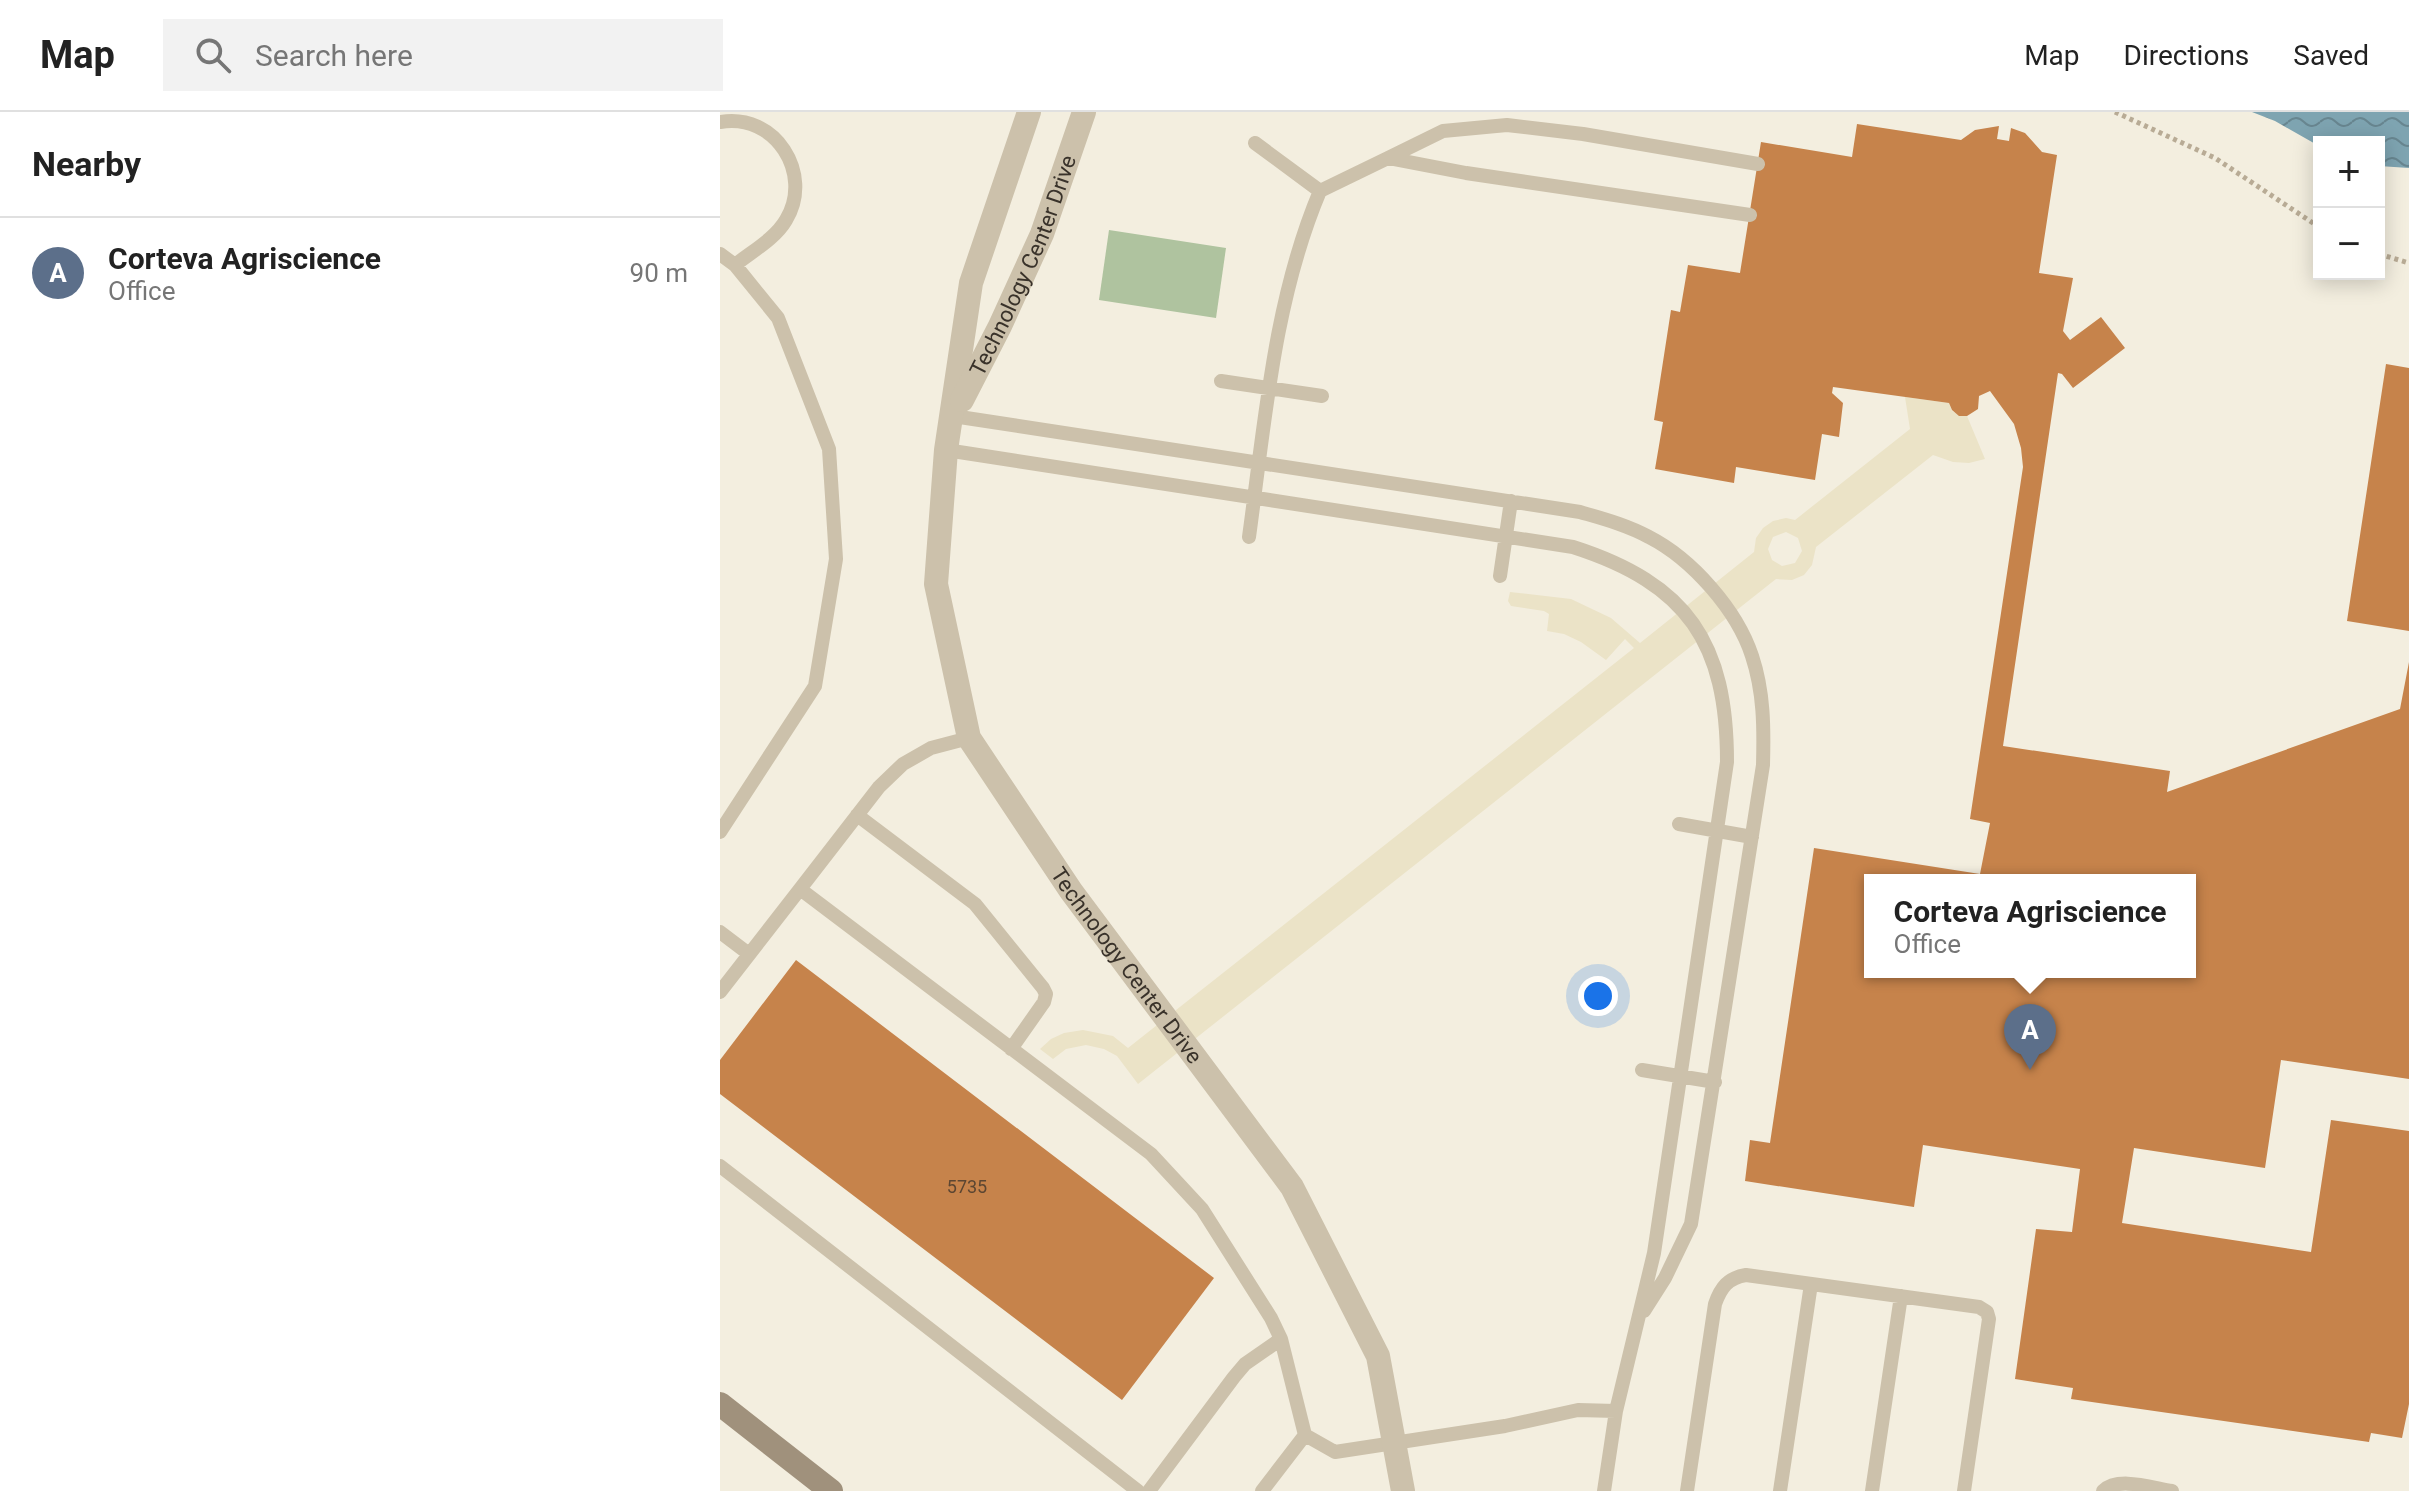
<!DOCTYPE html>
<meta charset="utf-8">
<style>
body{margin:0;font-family:Roboto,sans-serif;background:#f2f2f2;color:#222}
.controls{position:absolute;right:24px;top:24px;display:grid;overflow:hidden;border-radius:0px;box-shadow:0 4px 20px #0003}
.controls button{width:72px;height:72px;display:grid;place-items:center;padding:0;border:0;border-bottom:2px solid #e0e0e0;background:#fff;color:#222;font:40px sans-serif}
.you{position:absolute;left:878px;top:884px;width:28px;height:28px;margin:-20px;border:6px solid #fff;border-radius:50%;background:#1a73e8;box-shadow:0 0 0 12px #1a73e833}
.badge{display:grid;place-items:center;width:52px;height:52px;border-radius:50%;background:#2563eb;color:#fff;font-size:26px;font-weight:700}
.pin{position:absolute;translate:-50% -66px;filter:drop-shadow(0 2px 4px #0008)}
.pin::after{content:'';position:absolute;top:42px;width:28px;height:24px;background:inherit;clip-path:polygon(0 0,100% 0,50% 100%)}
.popup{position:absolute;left:1144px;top:762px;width:332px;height:104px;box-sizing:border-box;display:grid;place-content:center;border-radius:0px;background:#fff;filter:drop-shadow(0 2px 6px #0005);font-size:26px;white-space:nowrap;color:#767676}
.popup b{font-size:30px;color:#222}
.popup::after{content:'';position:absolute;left:50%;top:100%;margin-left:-16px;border:16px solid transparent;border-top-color:#fff}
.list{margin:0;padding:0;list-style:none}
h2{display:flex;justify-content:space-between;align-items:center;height:104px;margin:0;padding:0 32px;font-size:34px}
h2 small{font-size:26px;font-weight:400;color:#767676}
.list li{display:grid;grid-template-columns:52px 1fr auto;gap:24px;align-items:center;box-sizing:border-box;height:112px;padding:0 32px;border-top:2px solid #e0e0e0}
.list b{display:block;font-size:30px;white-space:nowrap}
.list p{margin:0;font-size:26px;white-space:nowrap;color:#767676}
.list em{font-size:26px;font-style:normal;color:#767676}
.icon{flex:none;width:44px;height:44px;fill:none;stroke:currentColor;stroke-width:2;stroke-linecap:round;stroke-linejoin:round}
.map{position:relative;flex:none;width:1689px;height:1379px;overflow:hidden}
header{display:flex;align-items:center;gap:48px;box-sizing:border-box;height:112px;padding:0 40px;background:#fff;border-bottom:2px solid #e0e0e0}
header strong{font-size:38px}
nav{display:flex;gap:44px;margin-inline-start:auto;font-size:28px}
.search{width:560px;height:72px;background:#f2f2f2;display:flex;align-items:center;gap:20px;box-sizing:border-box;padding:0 28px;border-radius:0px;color:#767676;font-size:30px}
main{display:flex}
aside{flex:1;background:#fff}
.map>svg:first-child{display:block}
</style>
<header>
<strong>Map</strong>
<div class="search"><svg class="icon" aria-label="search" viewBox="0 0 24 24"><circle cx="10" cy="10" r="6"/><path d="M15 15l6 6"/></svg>Search here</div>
<nav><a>Map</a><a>Directions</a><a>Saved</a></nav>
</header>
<main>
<aside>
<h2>Nearby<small></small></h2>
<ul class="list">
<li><span class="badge" style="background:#5c6f8a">A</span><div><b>Corteva Agriscience</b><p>Office</p></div><em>90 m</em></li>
</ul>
</aside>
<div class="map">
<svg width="1689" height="1379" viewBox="0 0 1689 1379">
<defs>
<pattern id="water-waves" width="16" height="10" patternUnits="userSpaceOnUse" patternTransform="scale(2)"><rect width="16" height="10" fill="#7ea4b1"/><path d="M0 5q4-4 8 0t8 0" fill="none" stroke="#688690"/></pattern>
</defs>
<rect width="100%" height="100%" fill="#f3eedf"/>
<!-- grass -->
<path fill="#afc39f" d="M389,118L506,136L496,206L379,188Z"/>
<!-- plaza -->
<path fill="#ebe3c7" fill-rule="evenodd" d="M1185,285L1229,291L1232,299L1239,303L1247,304L1265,347L1249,351L1233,350L1213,343L1096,435L1092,453L1084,463L1072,468L1056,467L418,972L397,944L384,937L366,933L346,937L333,947L320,937L331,927L344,921L363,918L393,924L408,936L914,536L905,527L886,548L861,530L844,522L827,519L829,502L824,499L791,494L788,489L790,480L851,487L891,506L920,531L1034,440L1036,426L1043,416L1053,409L1066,406L1075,408L1190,317ZM1066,420L1078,426L1082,439L1075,451L1062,454L1052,448L1048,437L1053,425Z"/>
<!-- water -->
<path fill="url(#water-waves)" d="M1532,0H1689V56L1659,54V30H1599V34L1555,9Z"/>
<!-- building -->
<path fill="#c6834b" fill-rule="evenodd" d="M1137,12L1241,28L1255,18L1279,14L1277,27L1289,29L1291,16L1305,21L1322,40L1337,43L1319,161L1353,166L1343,219L1350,228L1381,205L1405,236L1353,276L1342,262L1338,261L1283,634L1450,659L1447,680L1680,597L1689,550V967L1561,948L1545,1056L1414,1036L1402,1111L1591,1140L1611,1008L1689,1019V1292L1682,1326L1651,1321L1649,1330L1351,1287L1353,1276L1295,1267L1316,1117L1352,1120L1360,1057L1203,1033L1194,1095L1025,1069L1030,1028L1050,1031L1094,736L1260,762L1270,711L1250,707L1303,355L1301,336L1294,312L1270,279L1259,284L1258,297L1247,304H1239L1232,298L1229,291L1113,275L1112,281L1123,291L1119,325L1102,322L1095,368L1016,355L1014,371L935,357L943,310L934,308L951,198L960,200L968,153L1020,161L1041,30L1132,45ZM1150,768H1470V860H1150Z
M1666,252L1689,256V519L1627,509Z
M76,848L494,1166L402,1288L0,982V948Z"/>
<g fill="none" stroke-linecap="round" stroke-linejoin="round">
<!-- path -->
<path stroke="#b8ab95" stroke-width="5" stroke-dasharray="4 4" stroke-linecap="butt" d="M1395,0L1495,46L1599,115
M1659,142L1689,151"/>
<!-- lane -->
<path stroke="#ccc1ab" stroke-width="14" d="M0,10C55,0 94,62 66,108C55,127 31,140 15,153
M535,31L600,79
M668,46L723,19L787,13L863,22L1038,52
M0,142L15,153L58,206L109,337L116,447L95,574L0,720
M501,269L602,284
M233,304L860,400C884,407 907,413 929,425C972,447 1017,498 1032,544C1044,580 1044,616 1043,653L971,1112L945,1166L924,1199
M226,338L853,435C968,472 1007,531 1007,650L934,1141L896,1299
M529,425C545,309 554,188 600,79L668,46L746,61L1030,103
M780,464L791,389
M249,626L211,636L183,652L159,675L80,777L431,1042L482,1097L551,1206L561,1227L585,1323L615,1340L785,1314L858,1298L896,1299L884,1379
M137,703L255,792L323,876L326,882L324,890L291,937
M959,712L1032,725
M0,820L29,842
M0,880L80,777
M922,958L995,970
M0,1054L418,1379
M429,1379L514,1265L525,1252L561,1227
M542,1379L585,1323
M967,1379L995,1192C1001,1175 1008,1166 1026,1163L1259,1195L1267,1200L1269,1207L1244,1379
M1060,1379L1091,1172
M1152,1379L1181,1184
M1383,1379C1398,1364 1432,1376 1452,1379"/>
<!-- street -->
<g stroke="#ccc1ab" stroke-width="24">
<path id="s1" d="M309,0L251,171L226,338L216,472L249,626L351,779L572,1075L658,1244L683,1379"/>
<path id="s2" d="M242,288L280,214L322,122L364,0"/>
</g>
<!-- secondary -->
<path stroke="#a0917c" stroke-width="24" d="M0,1292L111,1379"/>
</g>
<g text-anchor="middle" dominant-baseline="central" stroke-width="6" stroke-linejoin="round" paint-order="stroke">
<!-- number labels -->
<g font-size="18" fill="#5c4632">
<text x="247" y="1074">5735</text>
</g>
<!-- street labels -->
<g font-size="22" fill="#39322a" stroke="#faf7ec">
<text stroke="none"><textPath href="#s2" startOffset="148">Technology Center Drive</textPath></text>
<text stroke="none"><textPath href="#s1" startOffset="918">Technology Center Drive</textPath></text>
</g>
</g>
</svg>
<div class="controls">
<button>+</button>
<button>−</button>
</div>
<div class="you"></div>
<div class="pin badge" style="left:1310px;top:958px;background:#5c6f8a">A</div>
<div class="popup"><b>Corteva Agriscience</b>Office</div>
</div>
</main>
